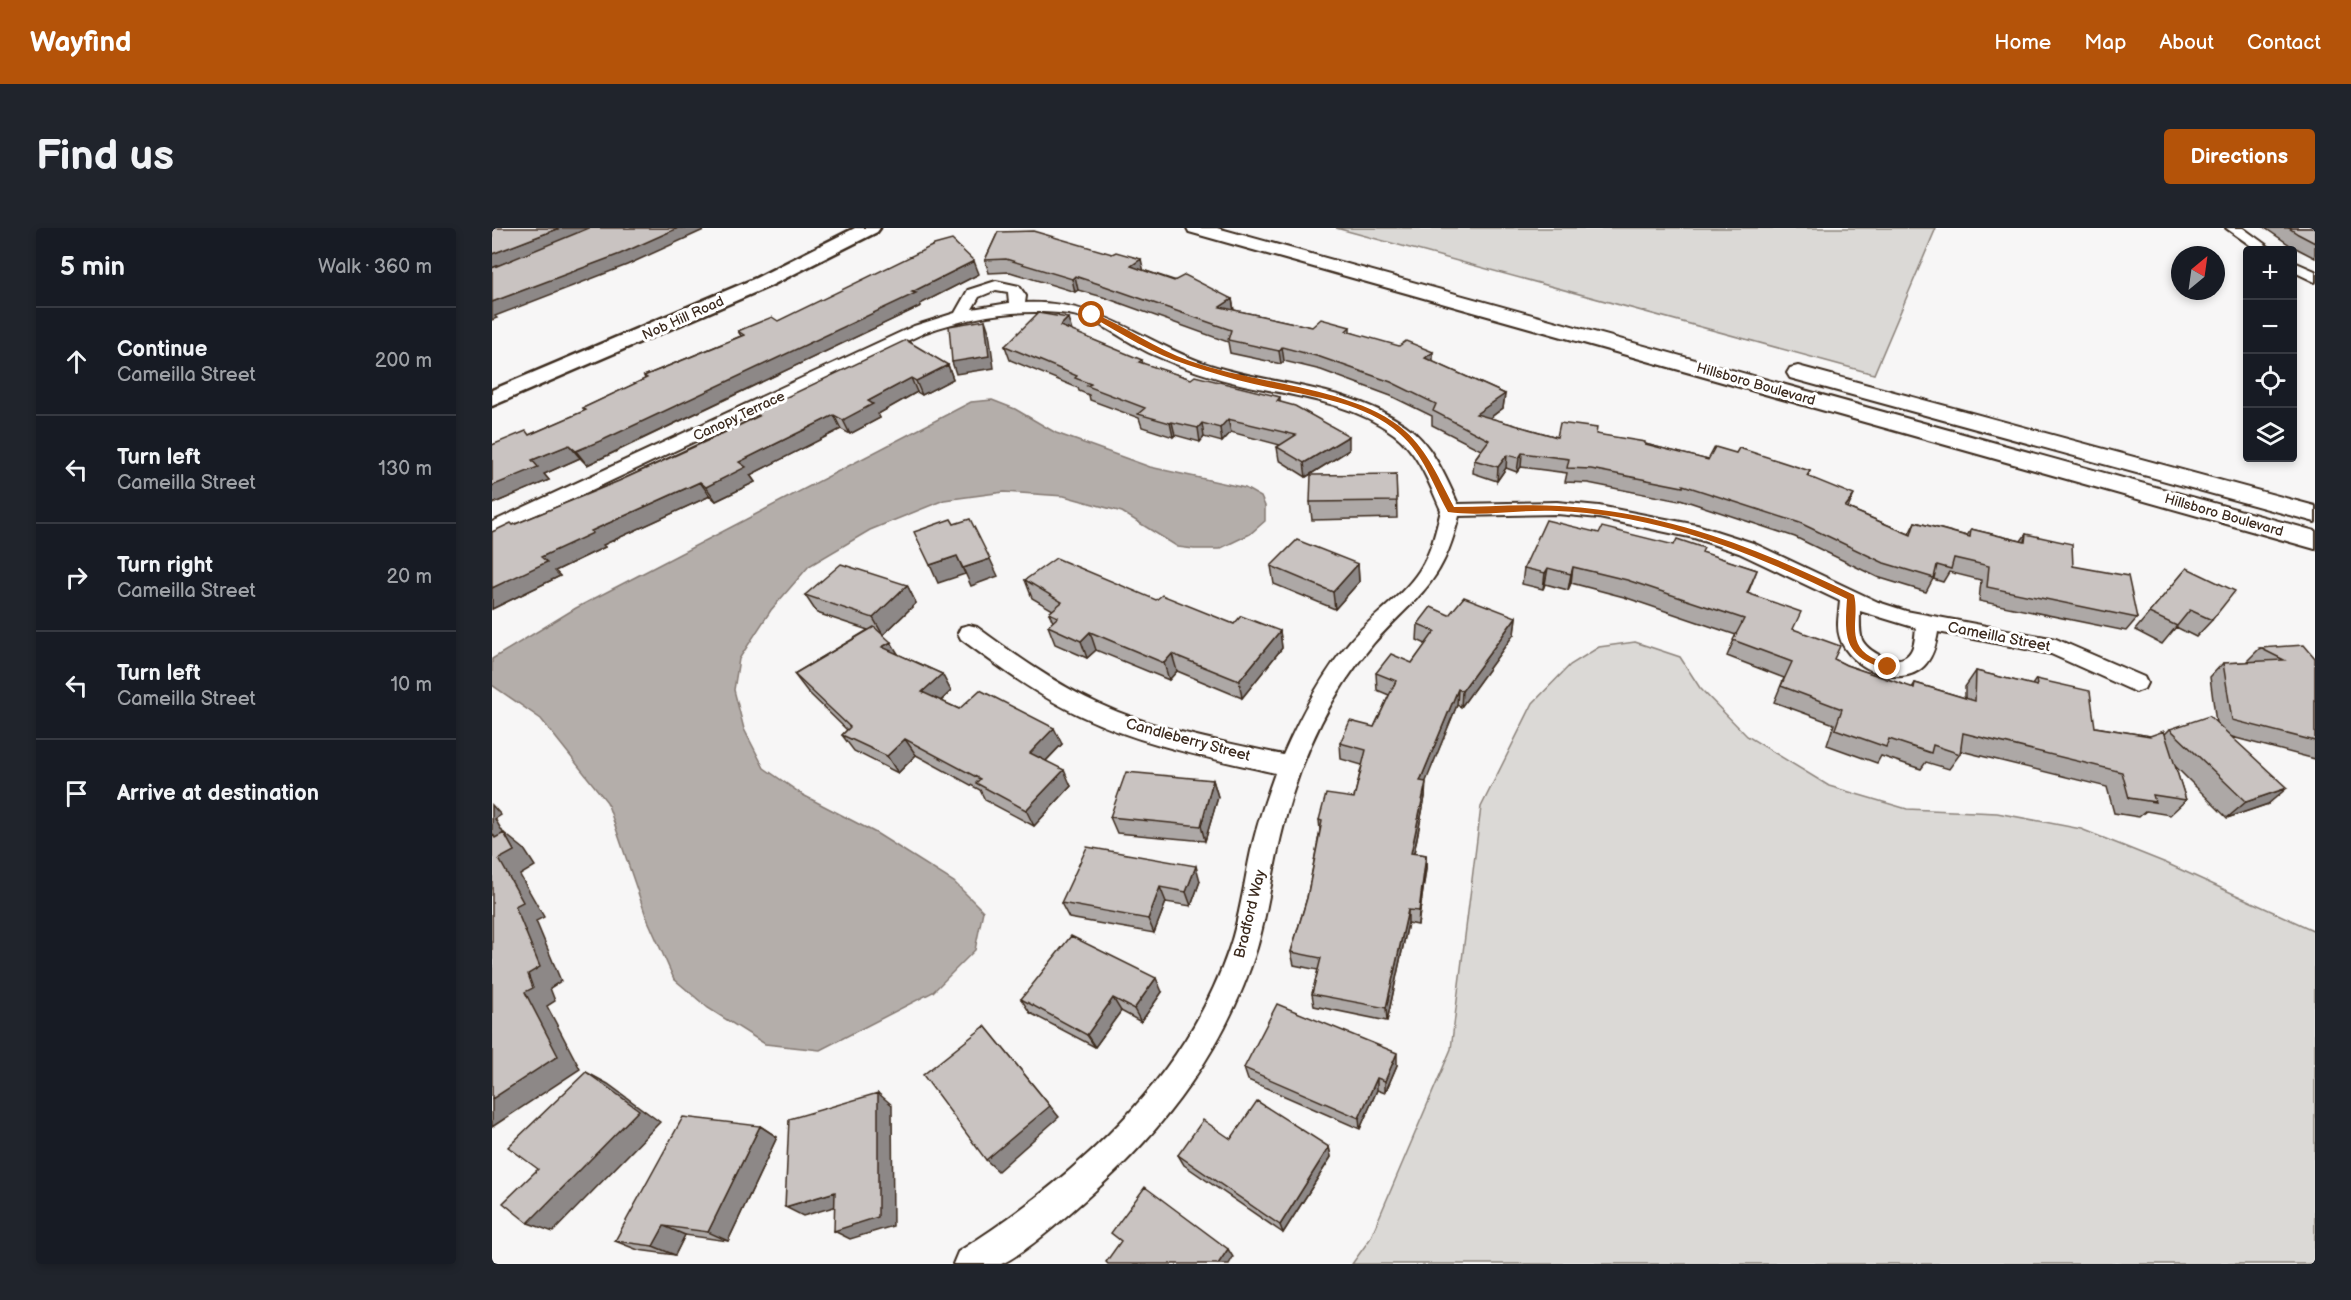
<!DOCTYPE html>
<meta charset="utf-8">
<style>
body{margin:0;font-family:"Balsamiq Sans",sans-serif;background:#20242c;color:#f1f3f6}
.controls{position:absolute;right:18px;top:18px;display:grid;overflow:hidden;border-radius:6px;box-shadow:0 3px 9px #0003}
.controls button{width:54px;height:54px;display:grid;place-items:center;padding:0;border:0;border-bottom:2px solid #363941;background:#171b24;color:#f1f3f6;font:30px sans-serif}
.compass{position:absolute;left:1679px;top:18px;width:54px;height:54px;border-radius:50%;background:#171b24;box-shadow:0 3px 9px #0003;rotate:29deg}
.stop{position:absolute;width:18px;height:18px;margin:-14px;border:4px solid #b45309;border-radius:50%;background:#fff}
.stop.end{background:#b45309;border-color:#fff;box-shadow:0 2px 6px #0008}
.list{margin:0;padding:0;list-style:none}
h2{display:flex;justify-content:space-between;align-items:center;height:78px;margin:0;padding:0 24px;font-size:26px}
h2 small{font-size:20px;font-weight:400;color:#9ea1a6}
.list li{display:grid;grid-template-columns:39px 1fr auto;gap:18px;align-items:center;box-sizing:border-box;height:108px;padding:0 24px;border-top:2px solid #363941}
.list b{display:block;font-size:22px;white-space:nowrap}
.list p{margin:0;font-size:20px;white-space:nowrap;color:#9ea1a6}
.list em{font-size:20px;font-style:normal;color:#9ea1a6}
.icon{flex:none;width:33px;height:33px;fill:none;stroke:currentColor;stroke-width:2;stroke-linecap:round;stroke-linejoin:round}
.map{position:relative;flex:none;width:1823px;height:1036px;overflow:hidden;border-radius:6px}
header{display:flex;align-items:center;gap:36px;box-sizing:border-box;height:84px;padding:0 30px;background:#b45309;color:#fff}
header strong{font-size:28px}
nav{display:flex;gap:33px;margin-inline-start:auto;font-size:21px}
.intro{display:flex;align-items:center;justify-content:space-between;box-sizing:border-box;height:144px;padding:0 36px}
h1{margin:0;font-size:42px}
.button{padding:15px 27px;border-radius:6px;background:#b45309;color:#fff;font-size:21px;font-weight:700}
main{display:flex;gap:36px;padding:0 36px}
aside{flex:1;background:#171b24;border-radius:6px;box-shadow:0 3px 9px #0003}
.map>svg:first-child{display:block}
</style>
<header>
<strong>Wayfind</strong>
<nav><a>Home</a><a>Map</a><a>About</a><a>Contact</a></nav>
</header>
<div class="intro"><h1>Find us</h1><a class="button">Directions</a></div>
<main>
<aside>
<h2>5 min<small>Walk · 360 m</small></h2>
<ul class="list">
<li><svg class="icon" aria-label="ahead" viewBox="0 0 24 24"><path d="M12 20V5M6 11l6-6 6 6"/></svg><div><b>Continue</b><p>Cameilla Street</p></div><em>200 m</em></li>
<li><svg class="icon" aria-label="left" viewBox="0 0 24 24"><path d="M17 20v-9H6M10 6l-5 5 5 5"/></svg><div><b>Turn left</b><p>Cameilla Street</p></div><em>130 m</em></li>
<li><svg class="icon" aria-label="right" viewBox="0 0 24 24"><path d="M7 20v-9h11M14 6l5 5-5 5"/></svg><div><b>Turn right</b><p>Cameilla Street</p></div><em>20 m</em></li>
<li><svg class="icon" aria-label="left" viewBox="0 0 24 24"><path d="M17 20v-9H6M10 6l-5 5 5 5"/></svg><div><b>Turn left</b><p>Cameilla Street</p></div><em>10 m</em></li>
<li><svg class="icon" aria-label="arrive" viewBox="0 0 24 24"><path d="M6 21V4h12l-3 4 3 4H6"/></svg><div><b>Arrive at destination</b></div></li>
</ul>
</aside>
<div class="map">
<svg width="1823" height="1036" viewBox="0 0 1823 1036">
<rect width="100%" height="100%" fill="#f7f6f6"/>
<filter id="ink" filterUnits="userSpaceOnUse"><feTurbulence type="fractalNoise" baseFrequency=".0167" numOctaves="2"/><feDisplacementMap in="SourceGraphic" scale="12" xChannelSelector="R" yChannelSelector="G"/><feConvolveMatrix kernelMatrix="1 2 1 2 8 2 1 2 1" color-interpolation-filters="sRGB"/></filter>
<g filter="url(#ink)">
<!-- green -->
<path fill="#dbd9d6" stroke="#8b827a" stroke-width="1.5" d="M844,0H1444L1382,146Z
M1143,414L1188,429L1208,460L1255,508L1337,558L1415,581L1505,585L1589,601L1674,635L1823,703V1036H860L878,1011L959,821L989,579L1041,475L1078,437L1107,419Z"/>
<!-- water -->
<path fill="#b4aeaa" stroke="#847972" stroke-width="1.5" d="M500,172L523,181L564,205L658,239L753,260L769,269L773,278V293L758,306L727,321H702L686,319L630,284L572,268L512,264L452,272L378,302L317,338L279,382L247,431L242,462L252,501L272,540L311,567L384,605L462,654L491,683L483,722L441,764L328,822L273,816L216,780L182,751L154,688L115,574L49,491L0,457V431L84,380L479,174Z"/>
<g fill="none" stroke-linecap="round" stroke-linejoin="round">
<defs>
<path id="minor" d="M1734,0H1751L1781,22H1765Z
M1800,33L1823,43V54L1800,43Z
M504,53L527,58L534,68L533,75C612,72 651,116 721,138C785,158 856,158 913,197C939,215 953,247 966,276L1065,274L1107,278L1205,297L1261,315L1386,374L1414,383L1564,411L1652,449L1655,455L1652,461L1644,464L1559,426L1446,404C1444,416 1441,429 1432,438C1408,462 1357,440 1348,410C1344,399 1347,386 1348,373L1247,325L1202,310L1107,290L1065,286L967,288C950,359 925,366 881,416C861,440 843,467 829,495C811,531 798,569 789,608C780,645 776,683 765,720C735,818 673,902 596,969C578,985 530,1028 509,1036C496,1036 475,1036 461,1036L466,1024C581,951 692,854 737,721C748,689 752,655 759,623C765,596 774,570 783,545C718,530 650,517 589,488C546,468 507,439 469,411L466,405L469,399L477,397L485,399C523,427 562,455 605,475C663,502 728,513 791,527C809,486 830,446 859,412C880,388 909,370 927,343C939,325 944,303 949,282C937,255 926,224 902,206C859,174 803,168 752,157C721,150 691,140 662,127C633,114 608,91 576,86C527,80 480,88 434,104L0,309V294L422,98L463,85L476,62ZM504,62L516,64L517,75L480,81L487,69ZM1368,383L1424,400C1423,407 1423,417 1419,423C1409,441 1377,426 1370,412C1367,403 1368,392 1368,383Z"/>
<path id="tertiary" d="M695,0H725L1823,303V321L697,4Z
M1306,138L1823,278V294L1298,150L1295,145L1298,140Z"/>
<path id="secondary" d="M363,0H388L385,4L278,58L0,178V162L264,50Z"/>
</defs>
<!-- minor casing -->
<use href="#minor" stroke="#3b2a1e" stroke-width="4"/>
<!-- tertiary casing -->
<use href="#tertiary" stroke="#3b2a1e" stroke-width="4"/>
<!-- secondary casing -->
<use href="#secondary" stroke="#3b2a1e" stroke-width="5"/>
<!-- minor -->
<use href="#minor" fill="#fff" fill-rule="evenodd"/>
<!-- tertiary -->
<use href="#tertiary" fill="#fff" fill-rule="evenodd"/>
<!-- secondary -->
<use href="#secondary" fill="#fff" fill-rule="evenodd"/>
</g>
<!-- wall -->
<path fill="#ada8a6" stroke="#3b2a1e" stroke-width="1.5" d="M1773,0H1823V30L1798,17Z
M506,4L651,42L740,71L742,82L820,99H858V104L941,134L1013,166L1011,180L998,190L1065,209L1104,206L1153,216L1216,232L1244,225L1318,243L1316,248L1356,280L1417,306L1423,294L1475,308L1479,301L1529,313L1534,306L1581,338L1645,390L1634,403L1487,373L1489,352L1457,344L1451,354L1441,351L1434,364L1385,349L1303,309L1188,271L1187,273L1096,255L1073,254L1075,245L1029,239L1025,244L1014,240L1005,253L981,245L982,232L989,222L940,197V188L899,168L829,142L792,133L789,136L738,125L736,114L611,69L586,62L583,64L518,44L497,45L493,32Z
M487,46L428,76L429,78L123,224L95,237L88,230L52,246L57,252L0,276V217L37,207L93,183L91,180L153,151L152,148L249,108L246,103L286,93Z
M513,118L650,132L651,136L699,151L788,169V174L857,222L814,249L787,232L785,219L788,217L739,204L730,214L712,209L708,214L683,207L681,209L650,199L647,190L598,172L597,167L587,163L586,160L518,132Z
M456,137L461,151L430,167L425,164L386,186L388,190L358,206L349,201L258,247L263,254L224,273L218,268L111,317L113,319L63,343L68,348L0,381V304L21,297L127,253L264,189L261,185Z
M904,246L905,290L820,292L818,274Z
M1107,305L1211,325L1265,342L1256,365L1301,401L1342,431L1354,437L1420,460L1423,455L1473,470V459L1484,443L1540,457L1544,451L1603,499L1658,508L1673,506L1678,501L1724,495L1718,449L1731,435L1754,434L1768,420L1823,430V531L1740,509L1776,576L1735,590L1683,538L1694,572L1678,587L1654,583L1647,589L1622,585L1615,559L1469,523L1468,526L1457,541L1434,534L1429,541L1389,528L1385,535L1335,517L1342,496L1282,474L1292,450L1235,428L1244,407L1132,369L1079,355L1076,362L1053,356L1051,361L1030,356L1032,340Z
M866,336L867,354L843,381L782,356L779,338Z
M1695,340L1720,392L1704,409L1684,399L1670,416L1643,402Z
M533,352L664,372L742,396L788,403L790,420L750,470L685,443L677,452L604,422L595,430L563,416L556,398L561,394L557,385L561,382L540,370Z
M415,357L424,375L391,407L407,427L450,446L459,463L449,473L467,481L570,516L554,533L579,558L542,598L493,572L488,562L424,527L406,545L362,523L350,507L355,502L315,463L302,446L376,402L325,385L313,367Z
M957,387L1024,389L1022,406L969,479L965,477L933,554V569L922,625L934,627V641L926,697L916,695L895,793L822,778L820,766L826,742L802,737L799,724L815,670L828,602L827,592L862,570L870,537L849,531L848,515L882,499L897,467L885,462L884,445L920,435L934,416L925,412L926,396Z
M721,552L726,569L713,613L625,605L618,589Z
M708,653L699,678L674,674L662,705L577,690L569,675Z
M670,764L649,794L629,783L603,819L538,785L529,771Z
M905,837L893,865L885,862L868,901L756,852L752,840Z
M268,898L285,909L236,1013L193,1007L183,1027L146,1022L123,1013Z
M739,911L837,919L839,929L791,1005L692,937L686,927Z"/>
<!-- shaded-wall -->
<path fill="#8d8887" stroke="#3b2a1e" stroke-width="1.5" d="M68,0H104L0,40V26Z
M186,0H216L135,37L3,88L5,90L0,92V74Z
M649,31L652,44L639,38Z
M482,33L487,46L428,76L429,78L95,237L84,223L420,64Z
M583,48L586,62L583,64L580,51Z
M740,71L742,84L728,79Z
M576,90L580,103L568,98Z
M493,92L497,104L502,140L464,146L460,134Z
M790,119L792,133L789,136L787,123Z
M941,124V137L933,130Z
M456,137L461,151L430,167L424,153Z
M419,150L425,164L386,186L388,190L358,206L351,192L376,173Z
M1013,166L1011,180L984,200V186Z
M342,187L349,201L258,247L263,254L224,273L214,259L247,234Z
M736,191L739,204L730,214L728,200Z
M680,194L683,207L681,209L678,195Z
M710,195L712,209L708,214L706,200Z
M857,208V222L814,249L812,235Z
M77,217L88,230L52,246L57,252L0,276V258L40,232Z
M1030,225L1029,239L1025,244L1027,230Z
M1015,227L1014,240L1005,253L1006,239Z
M208,254L218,268L111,317L113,319L63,343L68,348L0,381V360L49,329L99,303Z
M1362,267L1356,280L1353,279Z
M465,328L473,346L446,355L438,337Z
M498,331L506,348L479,358L471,340Z
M866,336L867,354L843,381L841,364Z
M1081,339L1079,355L1076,362L1079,346Z
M1056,340L1053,356L1051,361L1053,345Z
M415,357L424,375L391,407L381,390Z
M1024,389L1022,406L969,479L970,463Z
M788,403L790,420L750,470L747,453Z
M598,404L604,422L595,430L589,413Z
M399,414L409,431L390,419Z
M680,426L685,443L677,452L672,435Z
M450,446L459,463L440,481L430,464Z
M966,461L965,477L928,568V553Z
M562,500L570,516L546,541L538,525Z
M413,511L424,527L406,545L395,528Z
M572,542L579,558L542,598L534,582Z
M721,552L726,569L713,613L709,598Z
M934,554L933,569L919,640V625Z
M1795,560L1776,576L1735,590L1754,574Z
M0,577L9,587L3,591L22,623L12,605L32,621L43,638L28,647L52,689L44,693L69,753L58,760L63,773L55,778L88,841L0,899V871L33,764L36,746L23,678L7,631L3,610L0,605Z
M934,627V641L926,697L927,683Z
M704,638L708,653L699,678L694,664Z
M668,659L674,674L662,705L656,691Z
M916,682V695L895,793L894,780Z
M664,750L670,764L649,794L642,781Z
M621,770L629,783L603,819L595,807Z
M493,798L567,889L506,943L494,932Z
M905,825V837L893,865V853Z
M94,844L116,856L168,894L61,1004L36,995Z
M885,850V862L868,901L867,890Z
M386,865L400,877L401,998L358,1011L342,1003Z
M268,898L285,909L236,1013L216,1004Z
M837,919L839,929L791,1005L788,997Z
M343,964L359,974L311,988L293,979Z
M172,998L193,1007L183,1027L161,1018Z
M736,1021L741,1029L737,1036H726Z"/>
<!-- building -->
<path fill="#c9c3c1" stroke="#3b2a1e" stroke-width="1.5" d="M0,0H68L0,26Z
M97,0H186L128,26L0,74V40Z
M1797,0H1823V15L1806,6Z
M541,3L620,26L624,24L649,31L639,38L682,53L693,47L740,71L728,79L820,99L829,91L858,99L854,103L907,118L914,113L941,124L933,130L1013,166L984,186L1065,209L1068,195L1105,200L1104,206L1153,214V216L1216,232L1223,219L1244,225L1247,220L1318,243L1315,248L1362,267L1353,279L1419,307L1423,294L1478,309L1479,301L1533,314L1534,306L1580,316L1581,338L1636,348L1645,390L1495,359L1497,338L1462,330L1459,341L1445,337L1442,350L1392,335L1308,295L1191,257V259L1099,241L1075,240L1077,231L1030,225L1027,230L1015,227L1006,239L982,232L997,212L941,183L944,176L899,154L828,129L790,119L787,123L736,112L739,102L607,56L583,48L580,51L514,31L493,32L506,4Z
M460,12L482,33L420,64L424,65L113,211L84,223L77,217L40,232L46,239L0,258V217L34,203L37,207L94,182L91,180L155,150L152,148L252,107L246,103L280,89L286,93L442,17Z
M546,85L576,90L568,98L650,132L647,134L699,151L703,148L788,169L785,173L803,178L857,208L812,235L785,219L804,207L736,191L728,200L710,195L706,200L680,194L678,195L646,186L653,180L595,158L599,156L583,150L585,148L513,118Z
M493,92L497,128L460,134L457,98Z
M414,112L456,137L424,153L419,150L376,173L381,176L351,192L342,187L247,234L254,239L214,259L208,254L99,303L101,305L49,329L55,334L0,360V304L19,295L21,297L127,253L217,212L267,188L261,185Z
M904,246L905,273L818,274L819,247Z
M459,291L462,296L478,291L498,331L471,340L465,328L438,337L422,304Z
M1054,292L1107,305L1110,299L1182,317L1185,311L1212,320L1210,324L1265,342L1255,365L1309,384L1301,401L1348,418L1342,431L1354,437L1422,460L1423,455L1483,473L1484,443L1545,458L1544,451L1598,463L1603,499L1658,508L1672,503L1694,572L1661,567L1663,574L1637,570L1630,544L1471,505L1468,526L1441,517L1439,525L1397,511L1394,519L1343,501L1350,481L1289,458L1300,434L1241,412L1252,391L1135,352L1081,339L1079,346L1056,340L1053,345L1032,340Z
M805,312L866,336L841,364L779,338Z
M564,330L664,372L670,367L742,396L749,388L788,403L747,453L680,426L672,435L598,404L589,413L556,398L566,389L557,385L570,374L533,352Z
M349,336L415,357L381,390L313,367Z
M1695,340L1743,363L1720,392L1698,382L1685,398L1657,385Z
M972,369L1024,389L970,463L966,461L928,553L934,554L919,625L934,627L927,683L916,682L894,780L820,766L829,730L799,724L815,670L830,593L827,592L834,566L862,570L874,522L848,515L858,493L882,499L904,453L884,445L899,426L920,435L943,403L926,396L939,379L957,387Z
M382,399L399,414L390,419L450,446L430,464L467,481L488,462L562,500L538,525L572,542L534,582L484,555L488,551L413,511L395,528L350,507L358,499L302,446Z
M1812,417L1823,430V513L1740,492L1731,435L1792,432L1768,420Z
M1717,488L1795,560L1754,574L1678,501Z
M634,544L721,552L709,598L618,589Z
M0,605L3,610L12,605L22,623L7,631L31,674L23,678L48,739L36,746L41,760L33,764L66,828L0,871Z
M595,619L704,638L694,664L668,659L656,691L569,675Z
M579,708L664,750L642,781L621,770L595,807L529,771Z
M785,776L905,825L893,853L885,850L867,890L752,840Z
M493,798L558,878L494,932L431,847Z
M94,844L147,882L36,995L11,975L46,941L16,919Z
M386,865V989L342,1003L343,964L293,979L297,891Z
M765,873L837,919L788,997L686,927L711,892L739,911Z
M191,889L268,898L216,1004L172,998L161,1018L123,1013Z
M653,959L736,1021L726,1036H616L614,1034L629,1013L619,1005Z"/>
</g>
<!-- route -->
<path fill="#b45309" d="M600,85C634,98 663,121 698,133C761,156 864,159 913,203C936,223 948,253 962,279C997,279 1032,276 1067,278C1175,284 1266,320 1362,367C1368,390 1353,414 1379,429C1386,433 1395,433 1401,439L1396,442C1353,428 1352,413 1355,371C1263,326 1170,287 1065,283C1030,281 991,289 956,284C941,257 932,227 908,206C869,171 811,168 762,156C740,151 718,144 696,137C661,126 630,106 598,88Z"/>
<g text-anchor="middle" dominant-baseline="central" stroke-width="6" stroke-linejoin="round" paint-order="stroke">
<!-- far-street labels -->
<g font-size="14" fill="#3b2a1e" stroke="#fff">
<text transform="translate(191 90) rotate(-24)">Nob Hill Road</text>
<text transform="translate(1264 156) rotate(16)">Hillsboro Boulevard</text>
<text transform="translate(247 188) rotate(-25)">Canopy Terrace</text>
<text transform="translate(1732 287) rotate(16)">Hillsboro Boulevard</text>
</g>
<!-- street labels -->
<g font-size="15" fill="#3b2a1e" stroke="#fff">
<text transform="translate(1507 409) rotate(11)">Cameilla Street</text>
<text transform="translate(696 512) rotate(15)">Candleberry Street</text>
<text transform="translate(758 686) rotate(-76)">Bradford Way</text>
</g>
</g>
</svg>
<div class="controls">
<button>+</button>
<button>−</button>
<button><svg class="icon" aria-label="locate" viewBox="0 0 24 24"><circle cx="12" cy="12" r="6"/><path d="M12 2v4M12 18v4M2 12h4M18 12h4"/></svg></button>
<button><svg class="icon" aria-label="layers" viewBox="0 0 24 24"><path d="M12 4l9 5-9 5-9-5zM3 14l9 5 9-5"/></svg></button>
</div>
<svg class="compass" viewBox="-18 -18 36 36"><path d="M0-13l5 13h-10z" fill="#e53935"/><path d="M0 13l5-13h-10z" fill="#9ea1a6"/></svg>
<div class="stop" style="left:600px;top:87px"></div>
<div class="stop end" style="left:1396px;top:439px"></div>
</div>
</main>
